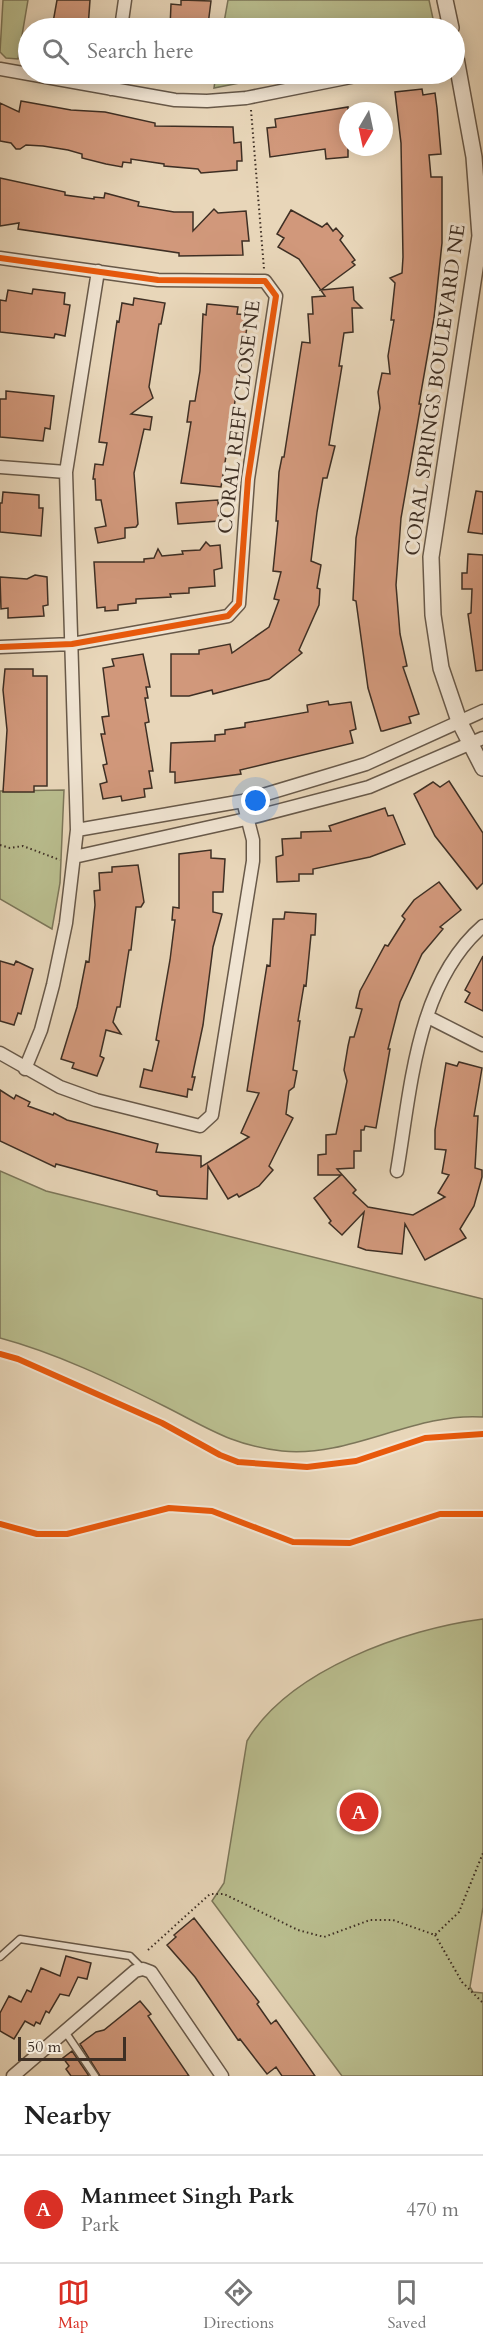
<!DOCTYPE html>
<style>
body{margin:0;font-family:Cardo,serif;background:#f2f2f2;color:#222}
.compass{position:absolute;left:339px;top:102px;width:54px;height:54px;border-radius:50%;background:#fff;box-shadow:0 3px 15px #0003;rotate:189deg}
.scale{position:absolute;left:18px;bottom:15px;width:108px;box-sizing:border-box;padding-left:6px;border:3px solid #3e2f24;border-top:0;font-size:16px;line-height:21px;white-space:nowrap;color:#3e2f24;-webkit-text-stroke:4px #f0e4d2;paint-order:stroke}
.you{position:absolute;left:256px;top:801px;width:21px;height:21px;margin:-15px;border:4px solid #fff;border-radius:50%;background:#1a73e8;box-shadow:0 0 0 9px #1a73e833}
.badge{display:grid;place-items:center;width:39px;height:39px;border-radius:50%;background:#d93025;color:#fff;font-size:20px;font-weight:700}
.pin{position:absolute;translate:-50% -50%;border:3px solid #fff;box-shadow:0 2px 6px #0006}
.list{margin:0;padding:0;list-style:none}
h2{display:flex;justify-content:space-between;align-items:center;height:78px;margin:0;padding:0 24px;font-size:26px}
h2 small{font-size:20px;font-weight:400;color:#767676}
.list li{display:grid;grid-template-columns:39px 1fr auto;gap:18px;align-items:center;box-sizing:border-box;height:108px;padding:0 24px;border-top:2px solid #e0e0e0}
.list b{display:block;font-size:22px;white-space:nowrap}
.list p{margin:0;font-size:20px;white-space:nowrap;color:#767676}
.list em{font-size:20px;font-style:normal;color:#767676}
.icon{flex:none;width:33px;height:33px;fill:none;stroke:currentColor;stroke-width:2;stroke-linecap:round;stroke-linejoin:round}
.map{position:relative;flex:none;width:483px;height:2076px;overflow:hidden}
.search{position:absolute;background:#fff;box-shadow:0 3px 15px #0003;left:18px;right:18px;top:18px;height:66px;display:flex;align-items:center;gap:15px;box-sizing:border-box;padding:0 21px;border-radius:33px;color:#767676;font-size:22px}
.sheet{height:186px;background:#fff}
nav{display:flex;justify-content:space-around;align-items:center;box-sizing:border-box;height:84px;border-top:2px solid #e0e0e0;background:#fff;font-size:16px;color:#767676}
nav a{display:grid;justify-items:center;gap:3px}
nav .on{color:#d93025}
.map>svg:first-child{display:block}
</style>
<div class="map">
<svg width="483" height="2076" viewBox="0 0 483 2076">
<rect width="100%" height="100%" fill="#e8d6b9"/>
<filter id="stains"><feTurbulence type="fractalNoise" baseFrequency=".00333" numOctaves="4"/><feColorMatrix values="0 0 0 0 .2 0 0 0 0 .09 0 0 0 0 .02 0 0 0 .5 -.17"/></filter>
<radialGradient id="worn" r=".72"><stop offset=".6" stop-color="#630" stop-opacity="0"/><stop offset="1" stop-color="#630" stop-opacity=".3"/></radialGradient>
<!-- green -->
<path fill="#b9bd8e" stroke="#7c7659" stroke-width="1.5" d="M3,0H28L18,59L6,58L0,52Z
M228,0H429L435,28H223Z
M216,74H285L214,88Z
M64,790L60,883L52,929L0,899V791Z
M0,1171L46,1191L483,1299V1417C414,1412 351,1458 282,1451C231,1445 208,1428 164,1406C112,1380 56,1353 0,1338Z
M483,1619V1907L470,1987L473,1992L483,1993V2076H342L212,1901L224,1883L247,1741C289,1670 405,1629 483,1619Z"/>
<!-- building -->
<path fill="#d1987b" stroke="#3e2f24" stroke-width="1.5" d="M57,0H90L88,28H52Z
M181,0L211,1L208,25L199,24L198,28H170L171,4L181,5Z
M422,89L423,95L435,93L437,108L441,154L429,155L431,177H442V243L434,318L419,404H421L401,518L396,585L400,634L407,666L403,667L419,714L409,717L411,723L383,731H381L368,688L356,601L353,600L356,538L380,408L378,392L382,373L390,374L388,356L394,320H391L395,283L390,278L402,273L403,257L401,143L395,92Z
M21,101L71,110L105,112L155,123V126L233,127L234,143L241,142L242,161H237V170L201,173L198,169L164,166V164L131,159V163L123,162L122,167L106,164L82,158V154L68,150L43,146L26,145L20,149H16L11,143L0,141V103L19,112Z
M348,107V157L326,159L325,149L270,157L267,128L276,127L275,119Z
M0,178L65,192V195L94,199V197L104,198L105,193L139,202L138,206L174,212H193V231L214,209L218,213L246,211L249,241H242L243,255L179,256V253L18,229L19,223L0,226Z
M291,210L322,227L327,223L333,231L336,228L343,236L340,240L355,260L352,262L355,265L321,290L353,287L354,300L362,308H352L353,332L344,333L339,366H342L329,445L335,446L327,478H323L317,512L311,561L321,565L317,588L320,589L319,605L299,650L302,653L269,679L213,694L212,690L189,696H171V654H199V650L230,644L232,653L269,627L279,600L274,599L281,572L273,571L278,521H276L279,472L282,457H284L302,342L310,343L308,314H313L312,297L325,296L299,259L278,247L284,238L277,234Z
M33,289L65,293L64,304L70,305L65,336L55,334L54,338L0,332V300L6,301L8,290L32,294Z
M134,298L165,303L161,324H159L149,387L153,398L131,414L152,417L150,430L144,429L134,473L138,524L136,527L125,528V538L98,543L95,528L106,526L101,500H96L95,479H93L95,464L103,465L107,443L99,442L117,321L119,322L122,303L133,305Z
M207,304L238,307L237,314L249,315L221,487L181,483L191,422H187L190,401H195L200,371L203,314L206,315Z
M6,391L54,396L50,429L45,428L43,441L0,437V399H6Z
M476,491L483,492V534L468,532Z
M3,492L39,495V508H43L41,536L0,532V503H2Z
M218,500L219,521L178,524L176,503Z
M206,542L210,546L220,545L222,568L214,570L215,586L189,588V593L170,594L171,597L136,599V603L118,605V610L105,611V607L97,608L94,562H144V559L154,558L158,549L162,556L183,554L182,551L200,550Z
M468,554L483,555V670L476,671L468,614L471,613L472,589H462V573H467Z
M35,575L47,577L48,605L43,606L44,616L8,618V608L1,609L0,577L27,579Z
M143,654L150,687H146L148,698H145L149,722L145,723L153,771H149L152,788L144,789L145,797L122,801L121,796L103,799L100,784L107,782L103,765L107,764L101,734H105L102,717L109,716L103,668L114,666L112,659Z
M5,669H33V676H47V786H34V792H3L7,730L3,690Z
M328,701L329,705L351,702L356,729L350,731L353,743L240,770L241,774L175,783V772H170L171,743L215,741V735L225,734V730L245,727V723L308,712L307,705Z
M449,781L483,833V883L477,889L435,836L414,794L433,782L440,787Z
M385,808L388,816L393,815L405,844L370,857L313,869V874H299V881L277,882L276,857L283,855L282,839L301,838V832L331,831L329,826Z
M211,850V858L225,859L223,892H213V912L222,914L213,947L203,1025L192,1077H195L192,1090L188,1089L187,1097L140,1087L144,1069L152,1071L159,1041L156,1040L170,960L175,920H172L173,907L179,908V854Z
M138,865L144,902L141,907H136L131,950H129L120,1007H117L113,1022L121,1034L106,1030L100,1056L104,1058L97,1076L72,1068L74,1063L61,1059L77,1007L86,961L89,962L95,905L94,891L100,890L99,873L112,872V867Z
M439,882L461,910L440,927L443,929L422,954L400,1002L388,1049H390L376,1128L365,1126L364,1130H361V1151H354V1168L337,1169L356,1190L353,1193L368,1207L413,1215L445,1197L438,1193L449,1175L442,1173L446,1150L435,1149V1130L446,1063L457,1066L459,1062L482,1068L474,1116H478L475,1168L482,1170V1177L474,1206L460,1229L466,1238L425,1260L405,1224L402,1254L366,1250L358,1247L364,1212L342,1235L329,1223L331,1221L314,1198L341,1175H318V1155L326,1154V1135L336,1134L347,1081L344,1070L348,1046L350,1037H354L362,1009L356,1008L360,991L385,945L388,946L405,919L402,916L414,900Z
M285,912L316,914L315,935H311L306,986L304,985L298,1021H300L293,1070L297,1071L294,1087L289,1091L286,1114L293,1118L269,1166L273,1170L259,1186L239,1197L237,1194L228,1199L208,1166L207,1199L160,1196L157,1194V1191L56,1164L55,1167L0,1141V1090L14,1099L16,1095L30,1102L28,1106L53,1115L54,1113L67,1120L158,1144L156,1152L201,1156V1167L249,1137L241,1133L259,1093L247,1091L267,965L270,966L273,919H284Z
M483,956V1011L465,1002L470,993L465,990Z
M0,961L14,965L16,961L33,969L21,1014L18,1013L14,1025L0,1021Z
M194,1918L259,2002L257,2004L271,2024L276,2020L315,2076H282L276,2067L267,2074L240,2039L238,2040L195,1977L167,1945L176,1937L174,1935Z
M66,1956L91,1963L87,1979L78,1977L69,1996L60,1994L49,2013L46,2011L40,2024L36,2022L34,2026L25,2021L14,2039L0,2031V2013L9,1996L21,2002L27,1990L31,1992L41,1968L60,1976Z
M140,2001L151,2014L148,2016L189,2076H100L80,2044L96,2032L104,2030Z
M72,2051L89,2076H71L66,2069L69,2066L63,2058Z"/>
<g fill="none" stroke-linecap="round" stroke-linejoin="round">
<defs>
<path id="service" d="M0,1957L20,1939L130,1956L142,1968
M66,2033L95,2076"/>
<path id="minor" d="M121,28L125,0
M0,69L175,100L207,101L246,98L366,74
M111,89L113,74
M0,258L158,280L265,281L276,296L248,479L239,604L228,616L72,644L0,647
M0,467L66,472
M77,830L243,801L366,764L483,711
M74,857L246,819L369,787L483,738
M428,1017L483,1045
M0,1053L60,1087L96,1100L200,1126L212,1115L253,861V840L243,801
M25,1069L41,1030L53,985L66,923L77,830L66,472L98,271
M397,1171C411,1089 416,984 483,926
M13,2076L135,1971L143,1969L151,1972L222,2076"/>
<path id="tertiary" d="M445,0L451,28
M454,47L474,157L480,236L431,557L433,615L441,668L459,721L483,768"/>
</defs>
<!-- service casing -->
<use href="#service" stroke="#685949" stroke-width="9"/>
<!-- minor casing -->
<use href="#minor" stroke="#685949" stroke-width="15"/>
<!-- tertiary casing -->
<use href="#tertiary" stroke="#685949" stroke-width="18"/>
<!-- path -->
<path stroke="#3e2f24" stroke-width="2" stroke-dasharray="1.5 3" stroke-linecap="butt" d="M251,110L264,269
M0,845L10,848L23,846L60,860
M435,1935L462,1982L483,2003
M148,1950L210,1894H224L298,1930L324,1937L370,1920H393L435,1935L459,1912L483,1853"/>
<!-- service -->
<use href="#service" stroke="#f0e4d2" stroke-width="6"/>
<!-- minor -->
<use href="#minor" stroke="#f0e4d2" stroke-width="12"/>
<!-- tertiary -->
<use href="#tertiary" stroke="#f0e4d2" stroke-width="15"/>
<defs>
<path id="cycleway" d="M0,258L158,280L265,281L276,296L248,479L239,604L228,616L72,644L0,647
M0,1354L18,1359L162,1423L220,1455L238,1462L307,1467L356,1461L425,1438L483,1434
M0,1524L37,1534H67L169,1508L212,1511L293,1542L350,1543L440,1514H483"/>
</defs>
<!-- cycleway casing -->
<use href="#cycleway" stroke="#f0e4d2" stroke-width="10"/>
<!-- cycleway -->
<use href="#cycleway" stroke="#e8590c" stroke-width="6"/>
</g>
<g text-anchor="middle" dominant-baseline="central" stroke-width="6" stroke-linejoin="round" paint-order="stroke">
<!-- street labels -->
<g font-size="20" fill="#3e2f24" stroke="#f0e4d2">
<text transform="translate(435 390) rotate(-82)">CORAL SPRINGS BOULEVARD NE</text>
<text transform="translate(239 417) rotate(-83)">CORAL REEF CLOSE NE</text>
</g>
</g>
<rect width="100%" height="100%" filter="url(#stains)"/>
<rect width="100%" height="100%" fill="url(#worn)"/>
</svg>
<svg class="compass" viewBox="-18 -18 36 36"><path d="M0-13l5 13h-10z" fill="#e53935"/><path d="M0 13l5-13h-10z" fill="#767676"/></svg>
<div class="scale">50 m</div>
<div class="you"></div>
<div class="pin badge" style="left:359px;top:1812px">A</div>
<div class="search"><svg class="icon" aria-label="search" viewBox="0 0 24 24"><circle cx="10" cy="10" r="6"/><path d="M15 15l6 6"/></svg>Search here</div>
</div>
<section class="sheet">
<h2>Nearby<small></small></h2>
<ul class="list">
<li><span class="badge">A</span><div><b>Manmeet Singh Park</b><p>Park</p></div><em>470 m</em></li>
</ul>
</section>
<nav>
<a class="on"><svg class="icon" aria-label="map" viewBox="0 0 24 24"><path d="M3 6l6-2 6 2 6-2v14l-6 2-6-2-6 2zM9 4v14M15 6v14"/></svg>Map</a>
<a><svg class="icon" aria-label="directions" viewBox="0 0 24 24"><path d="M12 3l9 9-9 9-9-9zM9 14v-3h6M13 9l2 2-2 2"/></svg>Directions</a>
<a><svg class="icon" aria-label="saved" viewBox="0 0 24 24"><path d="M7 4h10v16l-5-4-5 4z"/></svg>Saved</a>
</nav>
